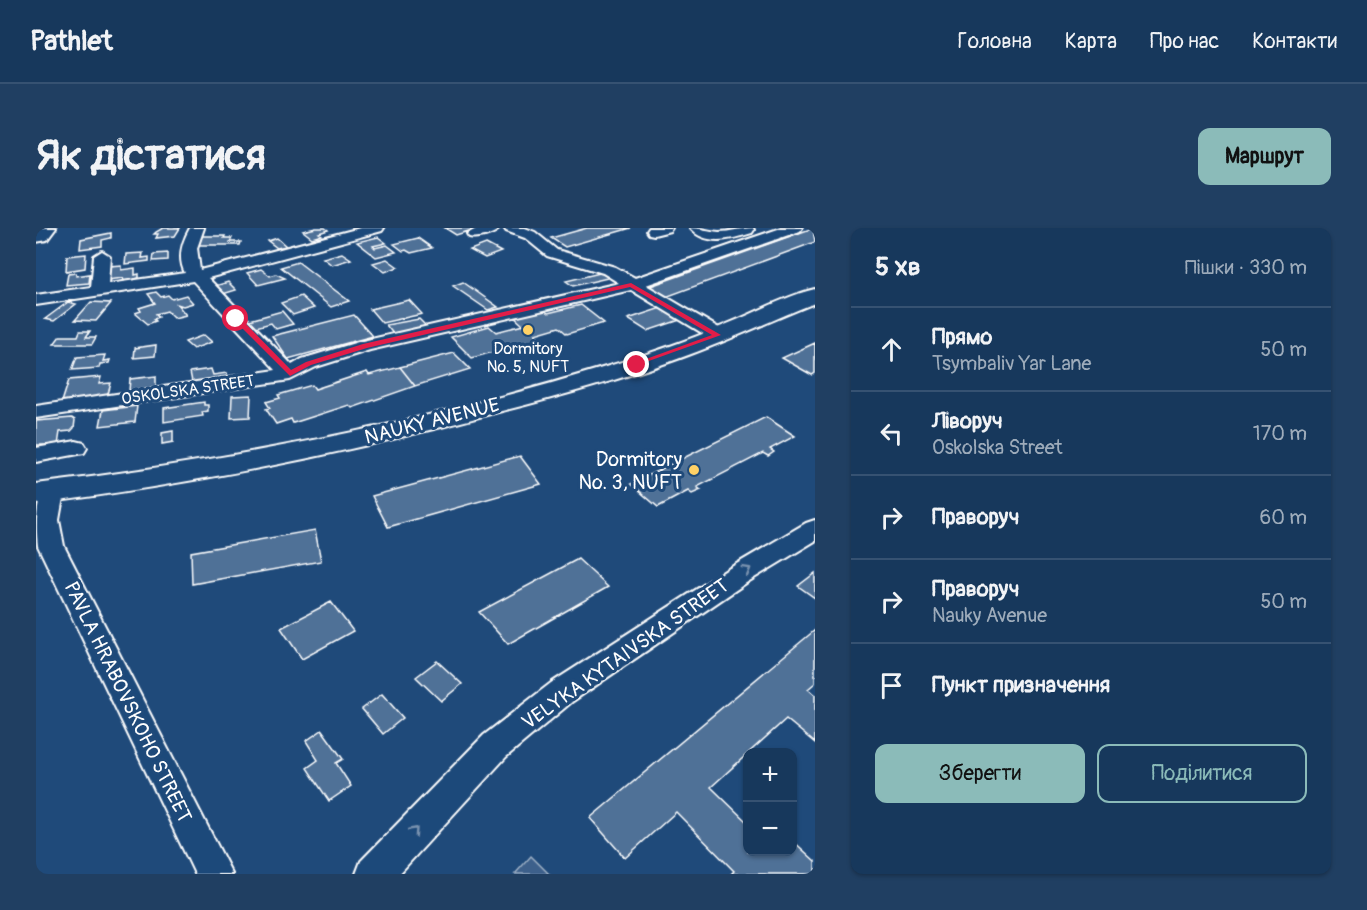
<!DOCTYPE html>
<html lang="uk">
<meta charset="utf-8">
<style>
body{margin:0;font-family:Pangolin,sans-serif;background:#203f62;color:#f1f3f6}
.controls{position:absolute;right:18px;bottom:18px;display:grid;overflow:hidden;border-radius:12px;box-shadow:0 2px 4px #0004}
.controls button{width:54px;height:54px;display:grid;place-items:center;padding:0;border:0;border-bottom:2px solid #365272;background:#17385c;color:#f1f3f6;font:30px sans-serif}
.stop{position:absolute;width:18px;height:18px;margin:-14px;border:4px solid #e11d48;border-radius:50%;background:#fff}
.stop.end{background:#e11d48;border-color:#fff;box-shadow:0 2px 6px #0008}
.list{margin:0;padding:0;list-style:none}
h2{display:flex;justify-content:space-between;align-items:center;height:78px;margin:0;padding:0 24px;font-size:26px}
h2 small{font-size:20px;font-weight:400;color:#9eacbb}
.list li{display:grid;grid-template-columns:39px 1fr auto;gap:18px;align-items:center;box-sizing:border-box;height:84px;padding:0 24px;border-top:2px solid #365272}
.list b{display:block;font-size:22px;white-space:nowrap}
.list p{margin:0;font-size:20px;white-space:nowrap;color:#9eacbb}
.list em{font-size:20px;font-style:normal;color:#9eacbb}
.actions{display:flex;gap:12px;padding:18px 24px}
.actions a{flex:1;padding:14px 0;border:2px solid #8bbbb9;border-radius:12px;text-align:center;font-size:21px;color:#8bbbb9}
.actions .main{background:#8bbbb9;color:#111}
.icon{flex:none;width:33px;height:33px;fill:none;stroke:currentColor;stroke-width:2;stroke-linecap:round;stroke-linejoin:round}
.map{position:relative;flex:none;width:779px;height:646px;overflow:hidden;border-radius:12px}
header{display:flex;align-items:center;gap:36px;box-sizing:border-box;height:84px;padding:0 30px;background:#17385c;border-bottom:2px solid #365272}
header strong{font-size:28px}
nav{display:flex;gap:33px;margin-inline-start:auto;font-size:21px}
.intro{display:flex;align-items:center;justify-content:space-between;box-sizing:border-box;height:144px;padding:0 36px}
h1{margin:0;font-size:42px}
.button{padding:15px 27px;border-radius:12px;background:#8bbbb9;color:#111;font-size:21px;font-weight:700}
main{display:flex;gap:36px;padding:0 36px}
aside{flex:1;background:#17385c;border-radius:12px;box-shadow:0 2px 4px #0004}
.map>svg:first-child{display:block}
</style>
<header>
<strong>Pathlet</strong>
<nav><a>Головна</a><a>Карта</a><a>Про нас</a><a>Контакти</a></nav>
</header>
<div class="intro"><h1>Як дістатися</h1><a class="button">Маршрут</a></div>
<main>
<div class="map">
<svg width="779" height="646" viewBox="0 0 779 646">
<rect width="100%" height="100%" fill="#1f4a7a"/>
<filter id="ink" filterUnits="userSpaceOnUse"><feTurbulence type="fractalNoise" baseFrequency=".0167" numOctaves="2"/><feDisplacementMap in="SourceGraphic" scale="12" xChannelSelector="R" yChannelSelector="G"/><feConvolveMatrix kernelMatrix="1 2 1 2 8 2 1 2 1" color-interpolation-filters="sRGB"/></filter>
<g filter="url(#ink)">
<!-- green -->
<path fill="#3c618b" stroke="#9eb0c5" stroke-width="1.5" d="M495,628L513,646H479Z"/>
<!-- building -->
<path fill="#507197" stroke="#fff" stroke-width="1.5" d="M127,0H144L139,8L120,10L122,6H118L120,4Z
M280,0H289L292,2L283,5L286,7L276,10L267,3Z
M409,0H442L420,7Z
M551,0H595L529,19L515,10Z
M777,0L779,14L627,70L609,60Z
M75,5V10L66,12V18L44,21L45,11Z
M165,8H189L188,10H196L194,14H205L204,17H161Z
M342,9L350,15L337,18L339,20L351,17L360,24L340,29L321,14Z
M241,10L250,18L241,20L232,13Z
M382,10L396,20L375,25L370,22L367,23L358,16Z
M450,16L465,24L449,30L434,22Z
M107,25L106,30L113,29V33L89,36L90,26Z
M132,25V32L117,33L118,26Z
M306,25L315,31L296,37L287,30Z
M50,26L49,40L30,43L31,28Z
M351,31L362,39L349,44L337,35Z
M262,34L313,73L295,79L245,39Z
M85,37V42L99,40V47L103,46V50L86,54L87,50L72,52L73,38Z
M225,41L234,48L240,46L249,50L222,57L211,45Z
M568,44L576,49L537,58L530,53Z
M40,45V48L54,46L53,55L30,57L32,46Z
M192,54L200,62L187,66L179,58Z
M427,54L462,79L452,82L417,58Z
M120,64L125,69L132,67L136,71L150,67L157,75L147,78L141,76L150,87L138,90L131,83L120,86L123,89L118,91L120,93L112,96L99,85L105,83L103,80L119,75L112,66Z
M265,68L278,80L257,87L245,75Z
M373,72L386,86L346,95L334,81Z
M32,74L40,76L18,93L9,91Z
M55,74L75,75L60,93L39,92Z
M545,77L568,95L531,106L523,99L499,106L512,118L478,127L471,120L436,130L415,109L453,98L460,104L487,97L476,87L504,79L512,85Z
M628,79L647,91L611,103L592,91Z
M246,83L257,96L240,101L235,95L220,99L214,92Z
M318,87L337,108L252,131L236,108Z
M383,91L391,99L358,107L350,97Z
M44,103H54L50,109H60L56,116H18L24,108H42Z
M168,107L176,114L157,121L149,114Z
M779,115V145L776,147L746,130Z
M120,117L119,128L98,130L99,120Z
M418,125L434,141L379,158L364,139Z
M69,127L67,133L74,132L73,135L64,136L63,140L36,142L41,129Z
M364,139L379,158L316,180L313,177L257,195L255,191L240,196L230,181L234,180L230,174L244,170L242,167L276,157L279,161L331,144L333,147Z
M175,141L177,147L191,145L193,152L157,159L154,144Z
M120,148V159L93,163L94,151Z
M65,149L63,156L75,155L71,170L26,174L33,152Z
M215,167L214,189L195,190L196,168Z
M168,174V177H172V183L166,184L167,188L128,194V180Z
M101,178L99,194L64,198L67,182Z
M730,189L759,208L734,221L738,224L732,228L727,225L661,259L665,262L656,266L652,263L622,279L595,256Z
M36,190L39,192L38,200L35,203L24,204L22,217H0V193Z
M137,203V214L126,216V205Z
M484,228L505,256L352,299L336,268Z
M279,302L285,333L156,356L155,324Z
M542,331L572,359L472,416L443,384Z
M779,345V370L762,358Z
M295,374L317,403L266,431L245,400Z
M779,402V455L772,461L779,467V515L750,491L675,559L712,595V624H756V612L779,633V646H695L698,643L640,584L589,630L554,590Z
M401,433L426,456L405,473L380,449Z
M346,466L367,490L347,506L326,481Z
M286,502L307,531L300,535L315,558L293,573L271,540L282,532L270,513Z"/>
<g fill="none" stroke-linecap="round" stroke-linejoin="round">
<defs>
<path id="minor" d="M5,0H20L11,12L0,14V6Z
M154,0H168L161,20L164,42L324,0H348L346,3L172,50L256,137L266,131L322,114L583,55L567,45L511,28L489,10L470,3L468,0H489L499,4L521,22L579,39L599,50L745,0H766L764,3L610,57L688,103L691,107L688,111H676L595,62L334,122L280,139L254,152L0,190V178L240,142L157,53L0,77V67L55,59L58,28L66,23L74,28L72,56L149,45C141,30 146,14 154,0Z
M442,0H464C458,7 442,11 433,9L431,6Z
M613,0H636L634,3L618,7L613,6L611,3Z
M654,0C664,0 673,3 683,4C694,4 705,0 717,0L718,2L716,5C696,11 670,19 654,0Z
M40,213L48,215L51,220L48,225L0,234V220Z
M16,256L24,258L28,264L23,292L28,318L196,646H159L2,318C0,299 0,276 8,258Z
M779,292V313L710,355L537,473L470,529L363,646H320L325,633L448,507L515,455L692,341L770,295Z"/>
<path id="major" d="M779,61V75C731,94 685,116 636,133C579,153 521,169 462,184C310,226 156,256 0,276V256C190,233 379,197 563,141C606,128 649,114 691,96C720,85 749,68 779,61Z"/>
</defs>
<!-- minor casing -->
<use href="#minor" stroke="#fff" stroke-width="4"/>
<!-- major casing -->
<use href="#major" stroke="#fff" stroke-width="4"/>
<!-- minor -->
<use href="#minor" fill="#1f4a7a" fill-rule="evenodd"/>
<!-- major -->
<use href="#major" fill="#1f4a7a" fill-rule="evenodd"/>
</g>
<!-- one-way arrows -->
<defs><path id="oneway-chevron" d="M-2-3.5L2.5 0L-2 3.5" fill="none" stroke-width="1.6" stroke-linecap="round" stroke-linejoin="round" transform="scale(1.5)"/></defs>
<g stroke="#7992af">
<use href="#oneway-chevron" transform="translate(711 342) rotate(-31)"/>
<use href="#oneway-chevron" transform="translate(378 603) rotate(-47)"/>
</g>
</g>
<!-- route -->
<path fill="#e11d48" d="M595,55L685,107L599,138V135L676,107L594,59L331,120L275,137L254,148L197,91L203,89L255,142L270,134L327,116Z"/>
<!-- markers -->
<g fill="#ffd166" stroke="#1f4a7a" stroke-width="2">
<circle cx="492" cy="102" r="6"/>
<circle cx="658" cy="242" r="6"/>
</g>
<g text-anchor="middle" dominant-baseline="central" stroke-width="6" stroke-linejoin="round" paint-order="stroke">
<!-- far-poi labels -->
<g font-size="16" fill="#fff" stroke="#1f4a7a">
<text x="492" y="121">Dormitory<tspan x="492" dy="18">No. 5, NUFT</tspan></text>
</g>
<!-- far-street labels -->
<g font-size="16" fill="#fff" stroke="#1f4a7a">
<text transform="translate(152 162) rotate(-8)">OSKOLSKA STREET</text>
</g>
<!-- street labels -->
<g font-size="20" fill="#fff" stroke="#1f4a7a">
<text transform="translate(396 193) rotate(-14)">NAUKY AVENUE</text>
<text transform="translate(589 426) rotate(-35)">VELYKA KYTAIVSKA STREET</text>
<text transform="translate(92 474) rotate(64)">PAVLA HRABOVSKOHO STREET</text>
</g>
<!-- poi labels -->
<g font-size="20" fill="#fff" stroke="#1f4a7a" text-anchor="end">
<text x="646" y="231">Dormitory<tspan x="646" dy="23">No. 3, NUFT</tspan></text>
</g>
</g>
</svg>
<div class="controls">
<button>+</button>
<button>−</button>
</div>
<div class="stop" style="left:200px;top:91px"></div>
<div class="stop end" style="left:601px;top:137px"></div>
</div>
<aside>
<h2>5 хв<small>Пішки · 330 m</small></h2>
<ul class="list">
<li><svg class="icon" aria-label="ahead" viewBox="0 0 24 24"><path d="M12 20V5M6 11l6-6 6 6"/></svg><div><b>Прямо</b><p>Tsymbaliv Yar Lane</p></div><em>50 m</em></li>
<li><svg class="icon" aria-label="left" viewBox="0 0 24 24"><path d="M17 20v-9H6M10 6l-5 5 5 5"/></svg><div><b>Ліворуч</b><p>Oskolska Street</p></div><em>170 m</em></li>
<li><svg class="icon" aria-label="right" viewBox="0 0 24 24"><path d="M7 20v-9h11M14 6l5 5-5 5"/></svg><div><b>Праворуч</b></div><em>60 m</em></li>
<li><svg class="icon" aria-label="right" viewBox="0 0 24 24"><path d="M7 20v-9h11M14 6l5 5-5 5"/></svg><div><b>Праворуч</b><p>Nauky Avenue</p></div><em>50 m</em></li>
<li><svg class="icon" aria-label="arrive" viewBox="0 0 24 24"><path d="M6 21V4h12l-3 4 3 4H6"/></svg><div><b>Пункт призначення</b></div></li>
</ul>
<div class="actions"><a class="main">Зберегти</a><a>Поділитися</a></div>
</aside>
</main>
